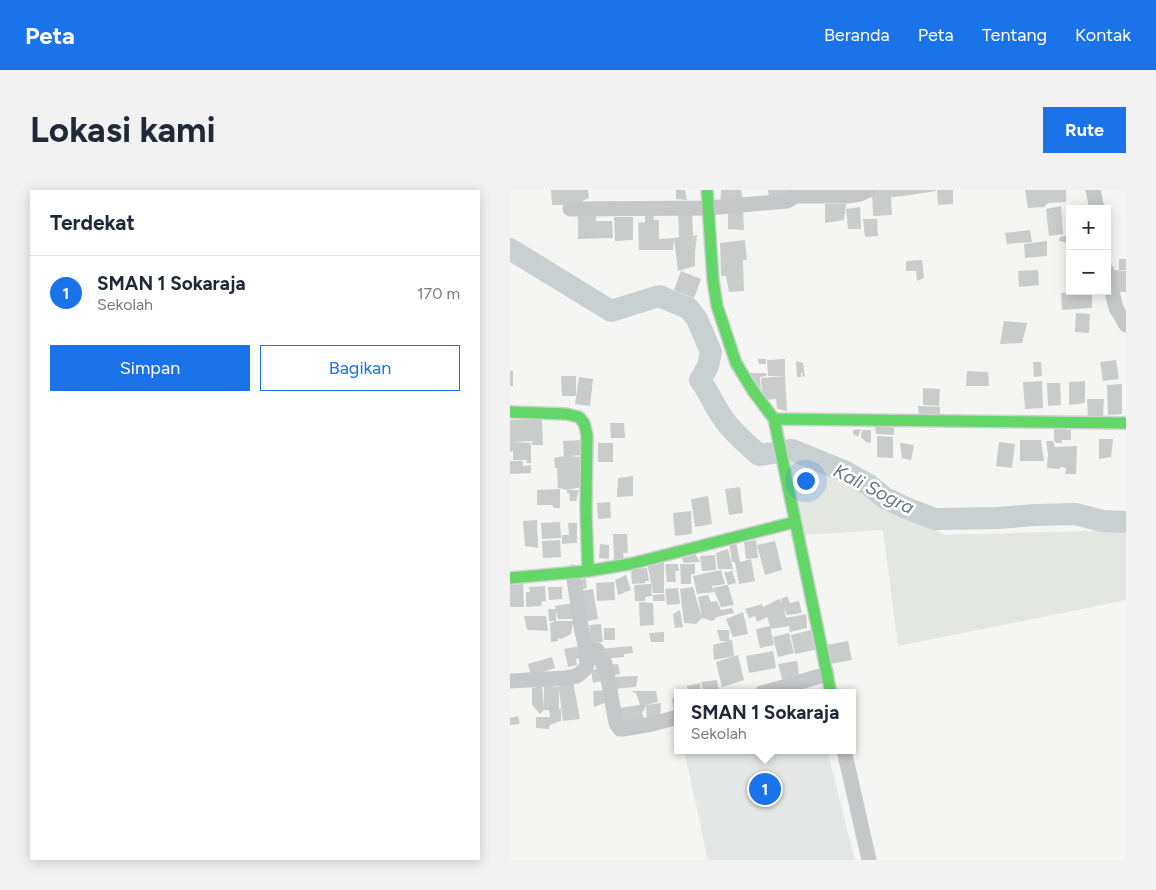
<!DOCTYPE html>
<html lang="id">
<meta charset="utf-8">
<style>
body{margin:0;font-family:Figtree,sans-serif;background:#f2f2f3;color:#1f2937}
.controls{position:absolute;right:15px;top:15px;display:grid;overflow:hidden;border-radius:0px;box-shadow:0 2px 12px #0003}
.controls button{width:45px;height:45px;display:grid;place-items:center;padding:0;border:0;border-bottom:1px solid #e0e1e3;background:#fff;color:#1f2937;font:25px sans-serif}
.you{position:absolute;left:295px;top:290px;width:18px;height:18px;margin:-12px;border:4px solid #fff;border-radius:50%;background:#1a73e8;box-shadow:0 0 0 8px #1a73e833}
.badge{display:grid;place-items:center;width:32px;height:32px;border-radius:50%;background:#1a73e8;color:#fff;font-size:16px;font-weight:700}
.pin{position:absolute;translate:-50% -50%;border:2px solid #fff;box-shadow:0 1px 5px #0006}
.popup{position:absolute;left:164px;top:499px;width:182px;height:65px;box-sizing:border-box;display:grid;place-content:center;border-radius:0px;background:#fff;filter:drop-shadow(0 1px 4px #0005);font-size:16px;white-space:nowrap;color:#747a83}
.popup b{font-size:19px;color:#1f2937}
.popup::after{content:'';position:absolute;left:50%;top:100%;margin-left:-10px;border:10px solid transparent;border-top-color:#fff}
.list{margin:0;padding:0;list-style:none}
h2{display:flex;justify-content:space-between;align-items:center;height:65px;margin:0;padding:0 20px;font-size:21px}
h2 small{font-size:16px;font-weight:400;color:#747a83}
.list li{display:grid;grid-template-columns:32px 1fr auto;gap:15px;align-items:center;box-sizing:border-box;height:75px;padding:0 20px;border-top:1px solid #e0e1e3}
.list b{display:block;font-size:19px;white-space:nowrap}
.list p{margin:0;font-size:16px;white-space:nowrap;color:#747a83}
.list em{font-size:16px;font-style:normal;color:#747a83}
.actions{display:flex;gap:10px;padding:15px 20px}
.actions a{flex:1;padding:11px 0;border:1px solid #1a73e8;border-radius:0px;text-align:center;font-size:18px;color:#1a73e8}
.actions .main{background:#1a73e8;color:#fff}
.map{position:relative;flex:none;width:616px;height:670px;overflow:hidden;border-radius:0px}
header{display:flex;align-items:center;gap:30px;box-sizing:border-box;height:70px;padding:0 25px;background:#1a73e8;color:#fff}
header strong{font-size:24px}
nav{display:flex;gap:28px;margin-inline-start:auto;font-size:18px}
.intro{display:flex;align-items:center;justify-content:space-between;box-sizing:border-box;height:120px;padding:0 30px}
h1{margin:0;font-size:35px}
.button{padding:12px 22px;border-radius:0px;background:#1a73e8;color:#fff;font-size:18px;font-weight:700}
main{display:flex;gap:30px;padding:0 30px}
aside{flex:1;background:#fff;border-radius:0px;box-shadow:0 2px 12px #0003}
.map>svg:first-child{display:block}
</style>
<header>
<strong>Peta</strong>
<nav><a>Beranda</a><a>Peta</a><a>Tentang</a><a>Kontak</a></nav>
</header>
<div class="intro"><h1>Lokasi kami</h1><a class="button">Rute</a></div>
<main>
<aside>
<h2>Terdekat<small></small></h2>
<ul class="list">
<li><span class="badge">1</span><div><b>SMAN 1 Sokaraja</b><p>Sekolah</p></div><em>170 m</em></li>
</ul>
<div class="actions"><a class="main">Simpan</a><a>Bagikan</a></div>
</aside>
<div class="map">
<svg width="616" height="670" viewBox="0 0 616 670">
<rect width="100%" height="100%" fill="#f5f5f4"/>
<!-- built -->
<path fill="#e5e7e7" d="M174,560H317L345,670H198Z"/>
<!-- green -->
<path fill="#e4e6e2" d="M278,264L367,298L434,345L616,340V410L388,456L373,340L294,345Z"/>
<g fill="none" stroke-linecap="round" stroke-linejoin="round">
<!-- river -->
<path stroke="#c8d0d2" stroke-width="22" d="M0,59L101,121L149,106L178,118L187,129L201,162L198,176L190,190C199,202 204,216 213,228C222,242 237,254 249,265L282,260L336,282L359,295L375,308L396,318L425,329L488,328L525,325L565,324L593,331L616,332"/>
</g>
<!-- building -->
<path fill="#cacccc" d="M41,0H78L79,8L63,15H42Z
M166,0H175L177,10L166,9Z
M211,0H231L233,13L210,16Z
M258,0H278V6L259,8Z
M362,0H426V1L394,6L381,7L382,25L363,26Z
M427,0H443V14L428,15Z
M515,0H556V12L538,13L534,17L518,18Z
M315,14H336L334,30L315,33Z
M551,16L553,44L539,46L536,19Z
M350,17L351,39H338L336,19Z
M233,19L234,40L218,39V20Z
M168,20H182L183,46L187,45L185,62V76L168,81L164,48L169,47Z
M68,24L86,26V31H102L103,48L68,49Z
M143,24L144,30H149V49L164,48L163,60H129L128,33L135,32V25Z
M104,27H123V50L105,51Z
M353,29H367L368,46L355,47Z
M520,40L522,52L497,54L495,43Z
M560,45V53L549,51L550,47Z
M235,50L237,70H233L234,101L219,102L216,86H211L210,53Z
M537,51V66L515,68L514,54Z
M609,69H616V80H609Z
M412,70L414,88L407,91L406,81H396V71Z
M560,72V96L557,97L556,73Z
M528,80L529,95L509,97L508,81Z
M605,80L616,81V102H604Z
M171,81L191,89L184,108L164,100Z
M582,102V118L552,120L551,103Z
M566,123L580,124L579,143L565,142Z
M494,131L517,133L512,153L490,154Z
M248,169H256V174H249Z
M275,169V186H258L257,170Z
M606,170L609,189L593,191L590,172Z
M286,171L293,173L295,187L292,186L293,183H291V187H287Z
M523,172H531L532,186L524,187Z
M0,181H3V196H0Z
M457,181L478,182L479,196H456Z
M239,183H256L257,186L250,187L251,201Z
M51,186H66V206H52Z
M275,186L277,221L267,219L266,209L256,210L252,207L251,188Z
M69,187L83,189L80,216L65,214Z
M532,191L533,218L515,219L513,192Z
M575,191V213L559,215V192Z
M537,193H550L551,215L538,216Z
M612,194V224L598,225L597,195Z
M413,198L430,199L429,216L413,215Z
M577,209H594L593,228H578Z
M408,216L430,217V228H409Z
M32,228L33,255H22V251L3,252L21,253V273H16L17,270H3V261L0,262V230Z
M100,233H114L115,248H101Z
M365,234H384V245L366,244Z
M544,238L561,240V250H552V253H546L544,250Z
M351,239L348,247L343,244V240Z
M352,240H361V253L356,252L351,247Z
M367,246L383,247V268L367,267Z
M589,249H603L601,267L589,269Z
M73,250V265L59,266L70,267L71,297L57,300L48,298L47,278H45L44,268L54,266L53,251Z
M510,250H531L534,271H510Z
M536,251H543L545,257L567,256L566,284H555L556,278L550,277V279L537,278L538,265Z
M489,252L505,254L502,278L486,276Z
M88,253H103V272H88Z
M390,253L404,255L401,270L392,268Z
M0,271H13V276L21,275V283L0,284Z
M123,286V306L107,307L108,288Z
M230,297L233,323L219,325L215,299Z
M50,299V318H44L42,315H27V300Z
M57,300H69L66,311H60L59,303H57Z
M198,306L202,334L185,337L181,309Z
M100,312L101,328L88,329L87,313Z
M181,321L182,344L165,346L163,323Z
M27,330L28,358L15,356L13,331Z
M50,332L51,348L32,349L31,333Z
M58,333H67V353L52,354V345H59Z
M103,344H117L118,363H113L114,370L104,371Z
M50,350L51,367L33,368L32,351Z
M246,350L248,368L236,369L234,352Z
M226,351L230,372L241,369L245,391L229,394L225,372H222L219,352Z
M265,351L272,380L255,385L247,355Z
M90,354L99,355V369L89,368Z
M218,359L223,379H208L206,363Z
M183,360L190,372L174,373L169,364Z
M205,365L206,380L192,381L190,366Z
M154,368V403H143L137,373Z
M155,374H168L169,381H165L166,392H157Z
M170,374H185V384H181V394H171Z
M137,378L139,391H135V393L122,394L121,379Z
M211,380L215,394L203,396L201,393L204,402L187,404L183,386Z
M222,380L226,393L218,395L214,382H219Z
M75,384L77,398L68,400Z
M116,385L121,400L108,405L105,390Z
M104,392L105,410L87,411L86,393Z
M13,394L14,417H0V395Z
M141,394L142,406L135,407V411H125L124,395Z
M216,395H218L224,415L211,417L203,398Z
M35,396L36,411H32L31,416L16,417V402H20L19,397Z
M38,397H52V409L39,410Z
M183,397L192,428L188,407L198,405L201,412L207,411L211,420L222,418L224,423L207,427L203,431L192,428L186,434L174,433L170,399Z
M168,398L170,414L157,415L155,399Z
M83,399L88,429L73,432L68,401Z
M154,404L155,411H143V405Z
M277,406L280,413L289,411L292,423L277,425L274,418L276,428L296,424L297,438L280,442L279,436L261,439L257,427L247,432L245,426L239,428L235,419L252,414L253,417L269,409L272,413L271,409Z
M129,412L143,413L144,435L130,436Z
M63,413L65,429H48L45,416Z
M38,419H46V431H63L61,444L51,449L48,448V451L41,452L40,433L46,431H39Z
M170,420L173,437L165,438L163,424Z
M233,422L238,444L223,447L216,429Z
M14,426H36L38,441L17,440Z
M91,434L93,452L81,453L79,435Z
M260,436L264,455L250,458L246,439Z
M94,438H105V450H94Z
M207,440H219V451H210Z
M301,440L305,460L285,464L281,445Z
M154,442V452H141L139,443Z
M279,443L284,463L268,467L263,447Z
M222,450L224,466L204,470L203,455Z
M338,451L342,470L320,474L316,455Z
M71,456L73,467L66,469L67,475L58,477L54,459Z
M122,456L123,463L114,464V467L90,469L89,459Z
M263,461L266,478L239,483L236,466Z
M228,465L234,490L212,497L206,472Z
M42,467L45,478L21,486L18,474Z
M287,471L290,490L273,492L268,474Z
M93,473L96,490L83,493L81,480L86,479V475Z
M108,474L110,484L99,486L98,475Z
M128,486L126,497L102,499L100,487Z
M207,490L209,503H194L191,492Z
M48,492H63L70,529L53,531L49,499V519L51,518V531L40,535L39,539L26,538V527H40L39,520H34L30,524L22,515V498L32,496L34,517V495L49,497Z
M190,493L191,503H178L177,496Z
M97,500V512L84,517L83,501Z
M121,501H146L148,512L136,515L151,513L150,529L137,533L136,515L134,521L132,522L134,530L111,537L109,518L130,515L126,503Z
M168,507V525L165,526L162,509Z
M8,526L10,534L0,535V528Z"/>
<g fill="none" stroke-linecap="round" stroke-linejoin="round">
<defs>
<path id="fast" d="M197,0L203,90L207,116L226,173L243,201L264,229L321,503
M0,222L56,224L69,227L74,233L77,245L76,320L78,381
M264,229L616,233
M0,388L78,381L120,374L285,332"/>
</defs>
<!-- fast casing -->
<use href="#fast" stroke="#d0d1d1" stroke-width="14"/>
<!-- street -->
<path stroke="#c6c7c8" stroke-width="15" d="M583,0L587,19
M284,6H338L350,4L359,0
M60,19L198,18L277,11C282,9 285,6 285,0
M597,81L606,118L616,135
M76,460H87L89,469L95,473L106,533L110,539H113L142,534L168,527
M0,491L56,488L67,486L75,479L77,475L76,460L71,437L63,382
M252,503L317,484
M334,560L359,670"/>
<!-- fast -->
<use href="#fast" stroke="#63d668" stroke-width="11"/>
</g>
<g text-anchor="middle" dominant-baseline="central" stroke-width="5" stroke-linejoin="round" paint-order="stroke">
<!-- water labels -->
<g font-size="19" font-style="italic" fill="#64787d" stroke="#fff">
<text transform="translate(364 299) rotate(27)">Kali Sogra</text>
</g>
</g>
</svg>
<div class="controls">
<button>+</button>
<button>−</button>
</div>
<div class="you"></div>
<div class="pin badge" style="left:255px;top:599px">1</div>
<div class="popup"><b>SMAN 1 Sokaraja</b>Sekolah</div>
</div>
</main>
